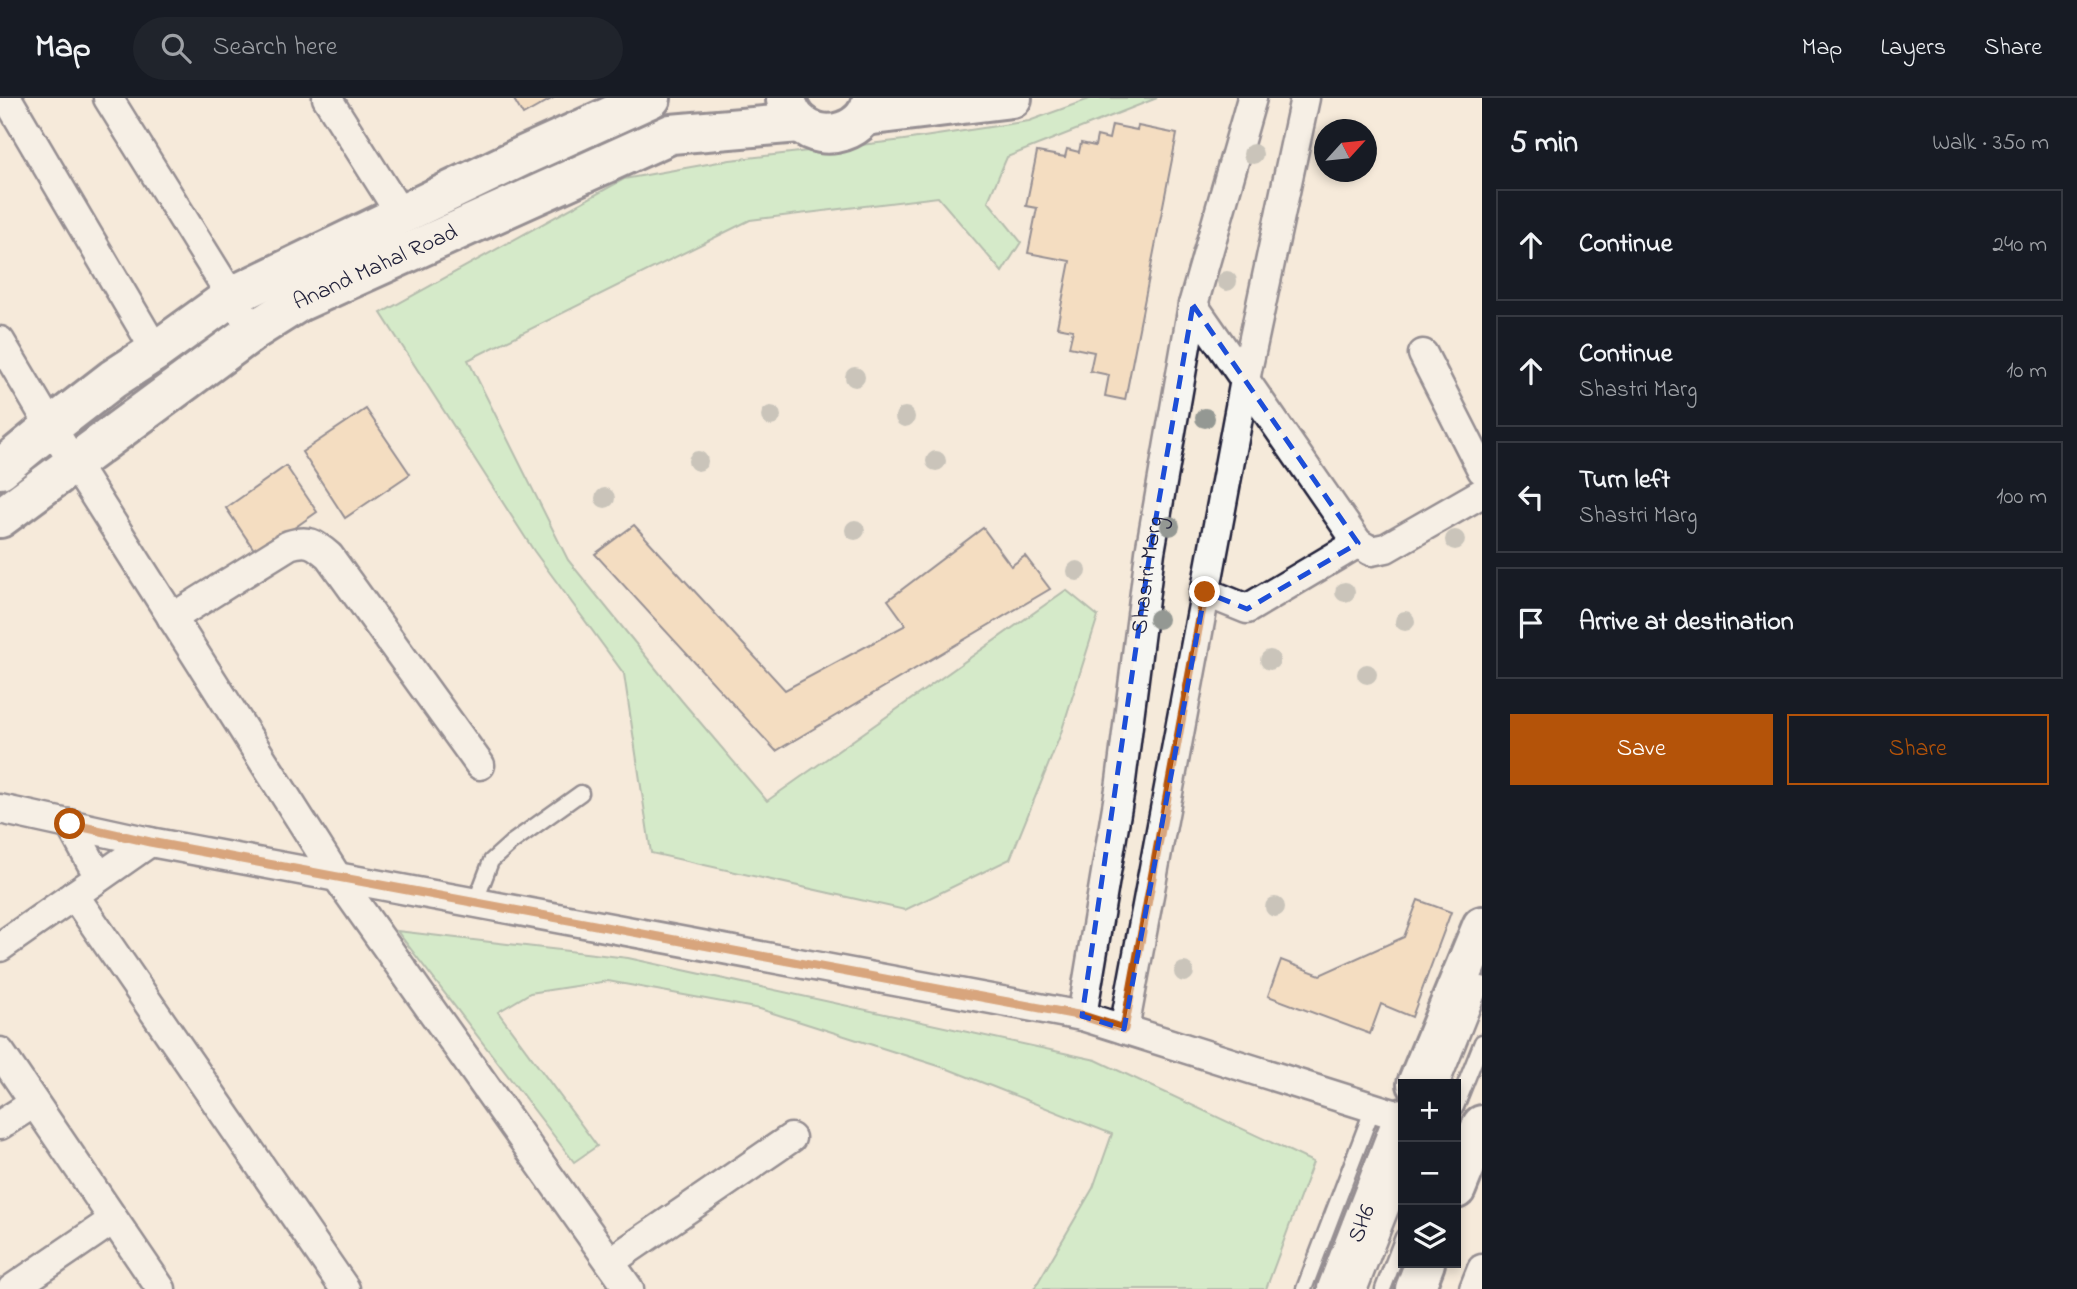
<!DOCTYPE html>
<meta charset="utf-8">
<style>
body{margin:0;font-family:"Indie Flower",sans-serif;background:#20242c;color:#f1f3f6}
.controls{position:absolute;right:21px;bottom:21px;display:grid;overflow:hidden;border-radius:0px;box-shadow:0 4px 10px #0003}
.controls button{width:63px;height:63px;display:grid;place-items:center;padding:0;border:0;border-bottom:2px solid #363941;background:#171b24;color:#f1f3f6;font:35px sans-serif}
.compass{position:absolute;left:1314px;top:21px;width:63px;height:63px;border-radius:50%;background:#171b24;box-shadow:0 4px 10px #0003;rotate:63deg}
.stop{position:absolute;width:21px;height:21px;margin:-16px;border:5px solid #b45309;border-radius:50%;background:#fff}
.stop.end{background:#b45309;border-color:#fff;box-shadow:0 2px 7px #0008}
.list{margin:0;padding:0;list-style:none}
h2{display:flex;justify-content:space-between;align-items:center;height:91px;margin:0;padding:0 28px;font-size:30px}
h2 small{font-size:23px;font-weight:400;color:#9ea1a6}
.list li{display:grid;grid-template-columns:46px 1fr auto;gap:21px;align-items:center;box-sizing:border-box;height:112px;margin:0 14px 14px;padding:0 14px;border:2px solid #363941;border-radius:0px}
.list b{display:block;font-size:26px;white-space:nowrap}
.list p{margin:0;font-size:23px;white-space:nowrap;color:#9ea1a6}
.list em{font-size:23px;font-style:normal;color:#9ea1a6}
.actions{display:flex;gap:14px;padding:21px 28px}
.actions a{flex:1;padding:16px 0;border:2px solid #b45309;border-radius:0px;text-align:center;font-size:24px;color:#b45309}
.actions .main{background:#b45309;color:#fff}
.icon{flex:none;width:38px;height:38px;fill:none;stroke:currentColor;stroke-width:2;stroke-linecap:round;stroke-linejoin:round}
.map{position:relative;flex:none;width:1482px;height:1191px;overflow:hidden}
header{display:flex;align-items:center;gap:42px;box-sizing:border-box;height:98px;padding:0 35px;background:#171b24;border-bottom:2px solid #363941}
header strong{font-size:33px}
nav{display:flex;gap:38px;margin-inline-start:auto;font-size:24px}
.search{width:490px;height:63px;background:#20242c;display:flex;align-items:center;gap:18px;box-sizing:border-box;padding:0 24px;border-radius:38px;color:#9ea1a6;font-size:26px}
main{display:flex}
aside{flex:1;background:#171b24}
.map>svg:first-child{display:block}
</style>
<header>
<strong>Map</strong>
<div class="search"><svg class="icon" aria-label="search" viewBox="0 0 24 24"><circle cx="10" cy="10" r="6"/><path d="M15 15l6 6"/></svg>Search here</div>
<nav><a>Map</a><a>Layers</a><a>Share</a></nav>
</header>
<main>
<div class="map">
<svg width="1482" height="1191" viewBox="0 0 1482 1191">
<rect width="100%" height="100%" fill="#f5eada"/>
<filter id="ink" filterUnits="userSpaceOnUse"><feTurbulence type="fractalNoise" baseFrequency=".0143" numOctaves="2"/><feDisplacementMap in="SourceGraphic" scale="14" xChannelSelector="R" yChannelSelector="G"/><feConvolveMatrix kernelMatrix="1 2 1 2 8 2 1 2 1" color-interpolation-filters="sRGB"/></filter>
<g filter="url(#ink)">
<!-- green -->
<path fill="#adecb3" stroke="#688777" stroke-width="2" d="M1092,0H1157L1007,59L988,103L1021,144L1002,174L938,99L750,122L468,262L568,462L682,603L767,703L1066,492L1098,518L1060,638L1010,761L905,812L651,755L624,576L534,453L381,215L624,81L730,62L904,42L1029,23Z
M397,833L628,860L1096,962L1313,1064L1266,1191H1034L1093,1090L1112,1036L948,971L760,911L608,883L530,895L498,914L597,1048L574,1064Z"/>
<!-- building -->
<path fill="#f2cfa3" stroke="#22223b" stroke-width="2" d="M513,0H553L523,17Z
M1112,27L1137,32L1138,28L1177,36L1125,302L1105,298L1109,277L1090,273L1094,254L1069,249L1073,232L1057,229L1070,163L1028,155L1037,110L1026,108L1037,54L1065,59L1067,51L1079,54L1081,45L1095,48L1097,38L1109,41Z
M366,311L410,376L345,420L302,354Z
M286,368L317,414L257,456L226,410Z
M634,427L785,592L906,527L888,502L983,430L1011,468L1025,458L1050,491L776,653L595,456Z
M1418,802L1451,814L1412,919L1381,906L1370,936L1268,898L1281,862L1320,877L1404,839Z"/>
<g fill="none" stroke-linecap="round" stroke-linejoin="round">
<defs>
<path id="lane" d="M475,805L491,763L511,745L581,695
M1442,986L1482,886
M1456,1009L1482,944
M1304,1191L1373,1010
M1360,1191L1403,1081
M1383,1191L1403,1139"/>
<g id="street">
<path d="M7,0L156,253"/>
<path d="M108,0L253,233"/>
<path d="M327,0L401,117"/>
<path d="M1193,207L1358,445L1371,453L1386,450L1482,395"/>
<path d="M0,243L51,329L337,779L629,1191"/>
<path d="M1423,256L1482,372"/>
<path d="M1205,494L1247,511L1358,445"/>
<path d="M172,520L289,447C308,441 314,445 329,458L480,667"/>
<path d="M0,711L150,744L1082,918L1403,1019"/>
<path d="M70,726L99,779"/>
<path d="M74,797L345,1191"/>
<path d="M0,849L150,744"/>
<path id="s1" d="M1082,918L1120,691L1150,454L1193,207L1252,0"/>
<path d="M1124,931L1245,282L1305,0"/>
<path d="M0,954L161,1191"/>
<path d="M0,1027L34,1005"/>
<path d="M610,1164L791,1040"/>
<path d="M12,1191L113,1122"/>
<path d="M1474,1191L1482,1171"/>
</g>
<g id="secondary">
<path d="M786,2C789,11 792,19 800,25C824,47 867,33 872,0"/>
<path d="M865,18L1012,0"/>
<path d="M0,371L51,329L113,281L156,253L232,198L525,57L651,0"/>
<path id="s2" d="M0,420L253,233L299,204L671,36L799,25"/>
</g>
<g id="primary">
<path d="M1417,986L1482,828"/>
<path d="M1456,1091L1482,1027"/>
<path id="s3" d="M1337,1191L1403,1020"/>
<path d="M1415,1191L1425,1165"/>
</g>
</defs>
<!-- lane casing -->
<use href="#lane" stroke="#22223b" stroke-width="19"/>
<!-- street casing -->
<use href="#street" stroke="#22223b" stroke-width="33"/>
<!-- secondary casing -->
<use href="#secondary" stroke="#22223b" stroke-width="44"/>
<!-- primary casing -->
<use href="#primary" stroke="#22223b" stroke-width="44"/>
<!-- lane -->
<use href="#lane" stroke="#f6f6f2" stroke-width="14"/>
<!-- street -->
<use href="#street" stroke="#f6f6f2" stroke-width="28"/>
<!-- secondary -->
<use href="#secondary" stroke="#f6f6f2" stroke-width="38"/>
<!-- primary -->
<use href="#primary" stroke="#f6f6f2" stroke-width="38"/>
</g>
<!-- trees -->
<g fill="#949893">
<circle cx="1253" cy="56" r="10"/>
<circle cx="1227" cy="183" r="10"/>
<circle cx="855" cy="279" r="10"/>
<circle cx="771" cy="318" r="10"/>
<circle cx="905" cy="319" r="10"/>
<circle cx="1205" cy="320" r="10"/>
<circle cx="698" cy="363" r="10"/>
<circle cx="936" cy="363" r="10"/>
<circle cx="605" cy="400" r="10"/>
<circle cx="1170" cy="428" r="10"/>
<circle cx="855" cy="432" r="10"/>
<circle cx="1455" cy="442" r="10"/>
<circle cx="1077" cy="473" r="10"/>
<circle cx="1345" cy="494" r="10"/>
<circle cx="1158" cy="521" r="10"/>
<circle cx="1405" cy="523" r="10"/>
<circle cx="1270" cy="562" r="10"/>
<circle cx="1367" cy="576" r="10"/>
<circle cx="1275" cy="809" r="10"/>
<circle cx="1184" cy="874" r="10"/>
</g>
</g>
<g fill="none" stroke-linecap="round" stroke-linejoin="round" filter="url(#ink)">
<!-- route -->
<path stroke="#b45309" stroke-width="9" d="M70,726L150,744L1083,918L1124,931L1205,494"/>
</g>
<!-- marked area -->
<path d="M0 0H1482V1191H0ZM1193,207L1358,445L1247,511L1205,494L1124,931L1082,918L1150,454Z" fill="#f5eada" fill-opacity=".55" fill-rule="evenodd"/>
<path fill="none" stroke="#1d4ed8" stroke-width="5" stroke-dasharray="14 9" stroke-linejoin="round" d="M1193,207L1358,445L1247,511L1205,494L1124,931L1082,918L1150,454Z"/>
<g text-anchor="middle" dominant-baseline="central" stroke-width="6" stroke-linejoin="round" paint-order="stroke">
<!-- street labels -->
<g font-size="23" fill="#22223b" stroke="#f6f6f2">
<text stroke="none"><textPath href="#s2" startOffset="453">Anand Mahal Road</textPath></text>
<text stroke="none"><textPath href="#s1" startOffset="446">Shastri Marg</textPath></text>
<text stroke="none"><textPath href="#s3" startOffset="70">SH6</textPath></text>
</g>
</g>
</svg>
<div class="controls">
<button>+</button>
<button>−</button>
<button><svg class="icon" aria-label="layers" viewBox="0 0 24 24"><path d="M12 4l9 5-9 5-9-5zM3 14l9 5 9-5"/></svg></button>
</div>
<svg class="compass" viewBox="-18 -18 36 36"><path d="M0-13l5 13h-10z" fill="#e53935"/><path d="M0 13l5-13h-10z" fill="#9ea1a6"/></svg>
<div class="stop" style="left:70px;top:726px"></div>
<div class="stop end" style="left:1205px;top:494px"></div>
</div>
<aside>
<h2>5 min<small>Walk · 350 m</small></h2>
<ul class="list">
<li><svg class="icon" aria-label="ahead" viewBox="0 0 24 24"><path d="M12 20V5M6 11l6-6 6 6"/></svg><div><b>Continue</b></div><em>240 m</em></li>
<li><svg class="icon" aria-label="ahead" viewBox="0 0 24 24"><path d="M12 20V5M6 11l6-6 6 6"/></svg><div><b>Continue</b><p>Shastri Marg</p></div><em>10 m</em></li>
<li><svg class="icon" aria-label="left" viewBox="0 0 24 24"><path d="M17 20v-9H6M10 6l-5 5 5 5"/></svg><div><b>Turn left</b><p>Shastri Marg</p></div><em>100 m</em></li>
<li><svg class="icon" aria-label="arrive" viewBox="0 0 24 24"><path d="M6 21V4h12l-3 4 3 4H6"/></svg><div><b>Arrive at destination</b></div></li>
</ul>
<div class="actions"><a class="main">Save</a><a>Share</a></div>
</aside>
</main>
